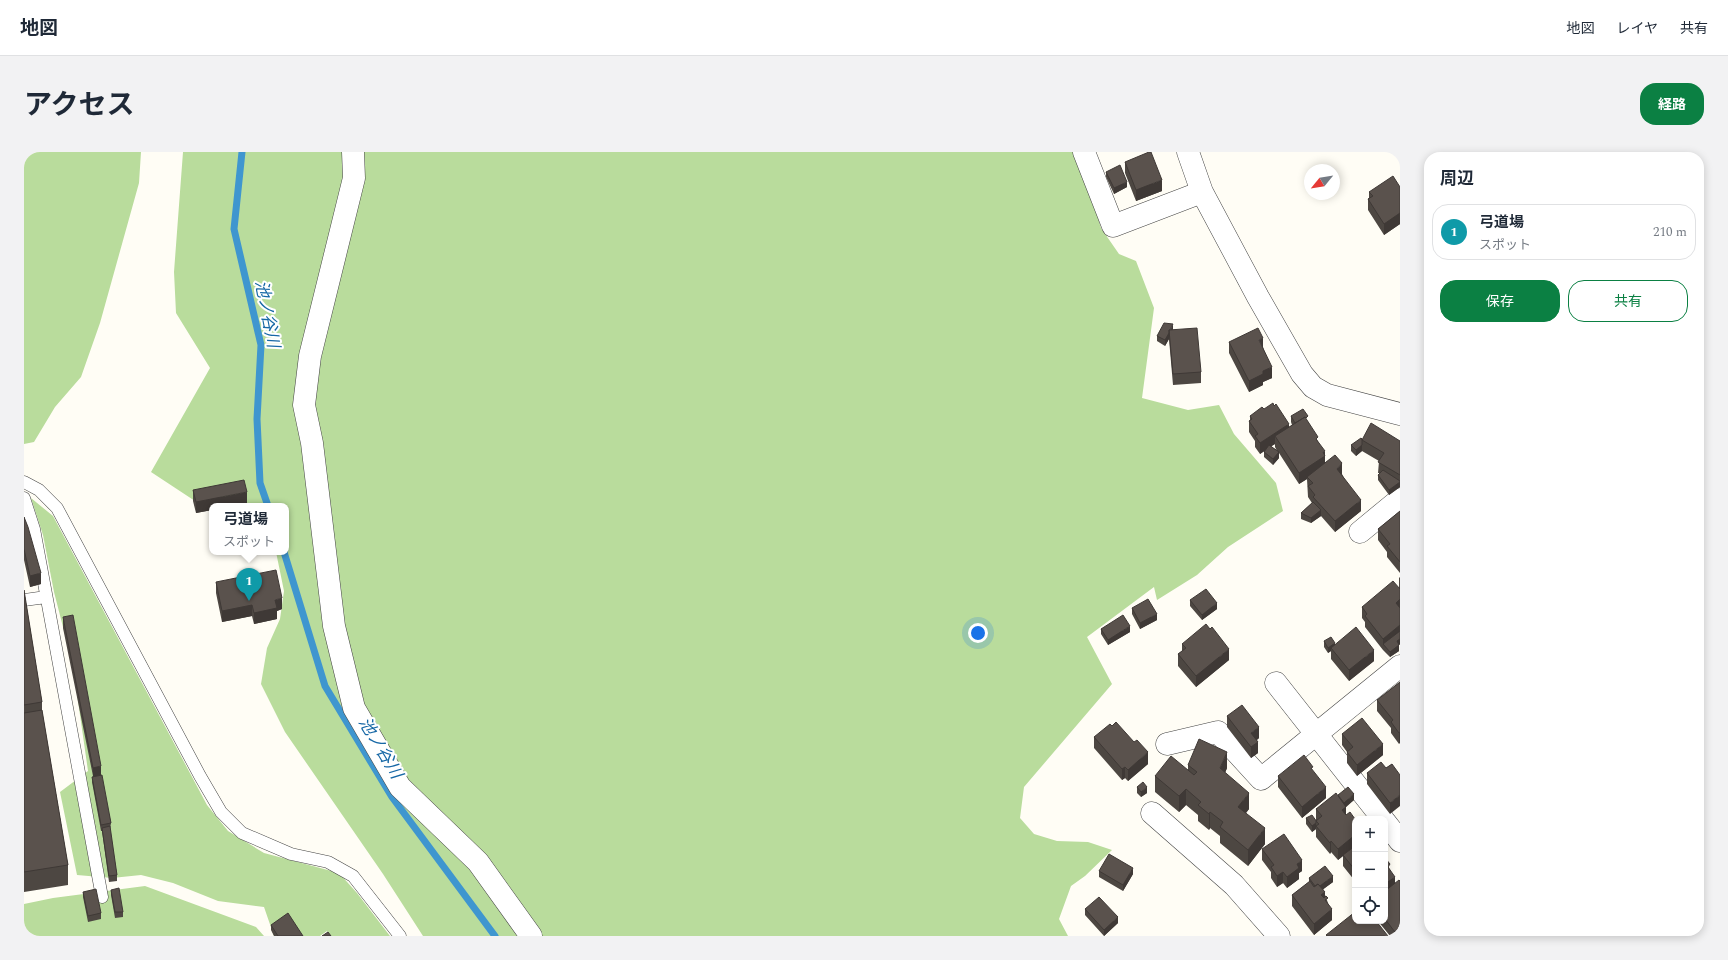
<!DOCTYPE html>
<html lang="ja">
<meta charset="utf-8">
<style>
body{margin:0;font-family:Spectral,"Noto Sans JP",serif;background:#f2f2f3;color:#1f2937}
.controls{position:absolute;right:12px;bottom:12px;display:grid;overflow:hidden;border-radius:8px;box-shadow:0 2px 10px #0003}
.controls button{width:36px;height:36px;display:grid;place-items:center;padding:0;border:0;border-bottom:1px solid #e0e1e3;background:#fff;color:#1f2937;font:20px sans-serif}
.compass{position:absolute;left:1280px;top:12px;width:36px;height:36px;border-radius:50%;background:#fff;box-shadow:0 2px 10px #0003;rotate:240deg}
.you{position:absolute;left:954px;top:481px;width:14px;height:14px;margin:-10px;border:3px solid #fff;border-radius:50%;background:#1a73e8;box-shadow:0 0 0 6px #1a73e833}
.badge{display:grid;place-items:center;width:26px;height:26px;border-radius:50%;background:#0b8043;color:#fff;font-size:13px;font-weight:700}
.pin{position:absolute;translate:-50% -33px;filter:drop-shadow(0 1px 2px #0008)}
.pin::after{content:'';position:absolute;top:21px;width:14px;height:12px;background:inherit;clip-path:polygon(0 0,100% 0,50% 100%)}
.popup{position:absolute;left:185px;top:351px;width:80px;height:52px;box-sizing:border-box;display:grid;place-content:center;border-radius:8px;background:#fff;filter:drop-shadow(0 1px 3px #0005);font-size:13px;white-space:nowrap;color:#747a83}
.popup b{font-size:15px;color:#1f2937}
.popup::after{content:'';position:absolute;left:50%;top:100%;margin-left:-8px;border:8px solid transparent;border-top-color:#fff}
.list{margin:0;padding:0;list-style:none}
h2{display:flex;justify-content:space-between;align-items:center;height:52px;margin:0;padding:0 16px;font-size:17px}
h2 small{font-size:13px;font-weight:400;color:#747a83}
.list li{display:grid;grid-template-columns:26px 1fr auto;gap:12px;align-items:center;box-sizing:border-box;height:56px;margin:0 8px 8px;padding:0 8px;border:1px solid #e0e1e3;border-radius:16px}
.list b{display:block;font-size:15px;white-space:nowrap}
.list p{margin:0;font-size:13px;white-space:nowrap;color:#747a83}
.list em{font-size:13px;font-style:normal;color:#747a83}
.actions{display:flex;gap:8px;padding:12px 16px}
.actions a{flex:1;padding:9px 0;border:1px solid #0b8043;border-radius:16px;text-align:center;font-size:14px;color:#0b8043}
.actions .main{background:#0b8043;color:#fff}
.icon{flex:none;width:22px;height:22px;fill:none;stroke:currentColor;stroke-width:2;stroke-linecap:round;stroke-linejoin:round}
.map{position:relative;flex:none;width:1376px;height:784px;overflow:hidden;border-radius:16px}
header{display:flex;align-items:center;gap:24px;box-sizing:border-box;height:56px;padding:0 20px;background:#fff;border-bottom:1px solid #e0e1e3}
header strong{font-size:19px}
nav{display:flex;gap:22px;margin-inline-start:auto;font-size:14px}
.intro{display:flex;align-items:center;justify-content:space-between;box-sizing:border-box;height:96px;padding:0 24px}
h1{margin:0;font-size:28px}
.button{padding:10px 18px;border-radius:16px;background:#0b8043;color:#fff;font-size:14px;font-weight:700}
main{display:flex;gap:24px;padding:0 24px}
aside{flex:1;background:#fff;border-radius:16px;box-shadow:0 2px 10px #0003}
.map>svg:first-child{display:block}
</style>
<header>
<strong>地図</strong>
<nav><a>地図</a><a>レイヤ</a><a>共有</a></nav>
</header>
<div class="intro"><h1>アクセス</h1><a class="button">経路</a></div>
<main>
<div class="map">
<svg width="1376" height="784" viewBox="0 0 1376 784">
<rect width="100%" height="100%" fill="#fffdf5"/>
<!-- forest -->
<path fill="#b9dc9c" d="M0,0H117L115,31L76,171L57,225L31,255L10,290L0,292Z
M159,0H1051L1061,21L1077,76L1095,102L1112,109L1130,156L1118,246L1164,258L1195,253L1210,282L1252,331L1259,359L1204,395L1173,423L1133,448L1130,435L1063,485L1088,532L1000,635L996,666L1010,682L1033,689L1064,690L1088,698L1061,724L1047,734L1035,767L1044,784H399L359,722L261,580L237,532L243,496L256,467L260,439L252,400H262V354H188L171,349L127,320L186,216L152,161L150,120Z
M7,346L29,364L183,653L204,679L240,701L315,721L333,741L366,784H307L303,779L296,784H250L240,755L194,749L149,731L117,723L88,726L53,723L36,640L64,619L49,514L30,440L19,383Z
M121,734L232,775L240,784H0V752L29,746Z"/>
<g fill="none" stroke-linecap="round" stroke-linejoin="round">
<!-- stream -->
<path stroke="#3f96cf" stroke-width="7" d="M218,0L210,77L237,193L233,267L236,331L244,354
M260,400L301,534L368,645L471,784"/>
<defs>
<path id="lane" d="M0,330L15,338L33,356L176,624L197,660L218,681L267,702L304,710L329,724L376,784
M0,346L10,377L78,745
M0,448L22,445"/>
<path id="street" d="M329,0L330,26L286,204L280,253L288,291L310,474L330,556L376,635L454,710L507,784
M1060,0L1089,74L1178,40
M1164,0L1178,40L1234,145L1278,222L1289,235L1303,243L1376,262
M1336,380L1376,347
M1252,531L1359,667
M1143,592L1194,580L1237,627L1376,514
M1128,661L1210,733L1255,784
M1361,670L1376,689"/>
</defs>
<!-- lane casing -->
<use href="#lane" stroke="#444" stroke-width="13"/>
<!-- street casing -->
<use href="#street" stroke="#444" stroke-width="23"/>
<!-- lane -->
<use href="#lane" stroke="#fff" stroke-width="12"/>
<!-- street -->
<use href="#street" stroke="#fff" stroke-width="22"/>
</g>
<!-- wall -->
<path fill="#4d4742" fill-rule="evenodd" d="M1101,10L1138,39L1112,49L1101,21Z
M1082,20L1103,35L1090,42L1082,25Z
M1376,35V72L1360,83L1344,58V47L1345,46V40Z
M1149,177V178L1177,220V231L1149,233L1145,187L1141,194L1133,189V184Z
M1205,190L1239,195L1248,226L1239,230V233L1225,240L1205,201Z
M1240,257L1265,275L1268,273L1267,270V264L1284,270L1301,303V311L1318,322L1337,359L1311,380L1297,364L1287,371L1277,367V361L1288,351L1284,345L1283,327L1275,332L1255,301V306L1249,313L1240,305V299L1236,302L1231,295V289L1225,280V269L1226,268V264ZM1251,292V295L1253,299L1247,294Z
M1338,287L1376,289V335L1365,343L1354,328V323L1356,321H1354L1355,309L1338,299L1332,304L1327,299V293Z
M169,338L223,351L207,354H188V358L172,361L169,349Z
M1376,359V421L1363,405V400L1354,388V377Z
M0,365L17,432L6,435L0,408Z
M1376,425V492L1375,493V499L1366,505L1359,498L1341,475V470L1338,466V455L1375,437V426Z
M192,430L258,457L253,459V467L230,472L228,464L198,470L192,441Z
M0,438L18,550V558L44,713V733L0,740Z
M1166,448L1193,457L1178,468L1166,454Z
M1108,456L1133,468L1116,477L1108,462Z
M39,465L77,623L87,671L86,677L93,723V729L85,730L78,679H77L68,630L69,624L39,476Z
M1077,477L1106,480L1084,493L1077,482Z
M1300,489L1311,492L1350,509L1325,529L1307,507V499L1304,501L1300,495Z
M1158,492L1205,508L1172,535L1154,514V502L1158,499Z
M1376,530L1375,592L1367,581V576L1353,559V548Z
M1203,564L1235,586L1233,588L1234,601L1227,606L1203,575Z
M1318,582L1359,603L1333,624L1323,611V600L1318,593Z
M1070,585L1124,612L1104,629L1101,626L1098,628L1070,596Z
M1368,612L1366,662L1343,632V621L1362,616Z
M1164,613L1203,616L1201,621L1225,657L1222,661L1241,692L1224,714L1196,691V684L1186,676L1185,678L1174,669V663L1162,653L1155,660L1131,640V624L1164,618Z
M1254,624L1302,646L1278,666L1254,635Z
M1113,635L1123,641L1117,645L1113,641Z
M1314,644L1330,648L1322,654V663L1331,667V729L1319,714V704L1314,708L1307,700L1306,702L1292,685V677L1288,680L1282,672V666L1292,668V657Z
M1238,697L1278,719L1275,721V727L1263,736L1259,731L1253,735L1247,726V720L1238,708Z
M1361,706L1371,731L1376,784H1366L1354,769H1361Z
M1075,719L1109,722L1099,739L1075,725Z
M1285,726L1309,730L1299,737L1304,751L1308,768L1290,783L1268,754V743L1285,730Z
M87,738L99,760V765L91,766L87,743Z
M59,740L77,761V767L64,770L59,745Z
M1061,757L1094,771L1080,784L1061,763Z
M247,773L279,784H250L247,778Z"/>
<!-- shaded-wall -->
<path fill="#3f3936" d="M1138,28V39L1112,49V38Z
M1103,30V35L1090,42V36Z
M1376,61V72L1360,83V72Z
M1149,172V177L1145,185V181Z
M1145,181V187L1141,194V188Z
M1239,186V197L1235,188Z
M1248,215V226L1239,230V233L1225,240V229L1239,219Z
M1265,272V283L1251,284V292L1236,302V291Z
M1338,293V299L1332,304V298Z
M1301,299V315L1283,325V327L1275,332V321Z
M1255,300V306L1249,313V307Z
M1318,311V322L1313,328V317Z
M1376,330V335L1365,343V338Z
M223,340V351L207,354H188V358L172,361V350Z
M1337,348V359L1311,380V369Z
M1297,358V364L1287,371V366Z
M17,421V432L6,435V424Z
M258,446V457L253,459V467L230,472V461L251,448Z
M1376,447V458L1372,451Z
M1193,451V457L1178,468V463Z
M228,453V464L198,470V459Z
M1133,462V468L1116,477V471Z
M1376,473V484L1359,492V487Z
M1106,474V480L1084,493V488Z
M1376,487V492L1374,494L1375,493V499L1366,505V500L1373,489Z
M1311,491V496H1307V499L1304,501V496Z
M1205,497V508L1172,535V524Z
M1350,498V509L1325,529V518Z
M1235,575V586L1227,592V581Z
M1376,580V591L1375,592V581Z
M1234,590V601L1227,606V595Z
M1359,592V603L1333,624V613Z
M1124,600V612L1104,629V618Z
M1203,600V616L1196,632V616Z
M77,614V625L69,627V616Z
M1101,615V626L1098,628V617Z
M1123,635V641L1117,645V640Z
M1302,635V646L1278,666V655Z
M1162,637V653L1155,660V644Z
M1225,641V657L1214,671V655Z
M1330,642V648L1320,657V651Z
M1376,643V654L1366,662V651Z
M1322,655V666L1318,658Z
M1186,660V676L1185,678V662Z
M1292,671V677L1288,680V674Z
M1241,676V692L1224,714V698Z
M1331,683V694L1319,703V704L1314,708V697Z
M1307,689V700L1306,702V691Z
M1278,708V719L1275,721V727L1263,736V725L1273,712Z
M1109,716V722L1099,739V733Z
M1259,720V731L1253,735V724Z
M1309,724V730L1293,742V736Z
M1371,725V736L1361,743V732Z
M1301,740V751L1297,743Z
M1308,757V768L1290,783V772Z
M1094,765V771L1080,784V778Z"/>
<!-- building -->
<path fill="#5a524d" stroke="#3f3936" d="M1125,0H1127L1138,28L1112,38L1101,10Z
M1096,13L1103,30L1090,36L1082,20Z
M1369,24L1376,35V61L1360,72L1344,47L1349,44L1345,40Z
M1140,171L1149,172L1146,178H1145V181L1141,188L1133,184Z
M1173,176L1177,220L1149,222L1145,178Z
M1234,176L1239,186L1235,188L1248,215L1239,219V222L1225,229L1205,190Z
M1249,251L1250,254L1252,252L1265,272L1236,291L1231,284L1234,282L1225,269L1228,267L1226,264L1238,255L1240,257Z
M1279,257L1284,264L1282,266L1281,265L1271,271L1267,264Z
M1281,265L1294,285L1292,287L1301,299L1299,300L1301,304L1275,321L1251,284Z
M1347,271L1376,289V323L1354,310L1360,301L1338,288Z
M1337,286L1338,287V293L1332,298L1327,293Z
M1245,293L1255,300L1249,307L1240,300Z
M1311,303L1318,311L1313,317L1337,348L1311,369L1289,345L1291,343L1284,334L1289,331L1283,325Z
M1359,318L1376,329V330L1365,338L1354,323Z
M220,328L223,340L172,350L169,338Z
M1289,350L1297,358L1287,366L1277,361Z
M1376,359V410L1363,394L1366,392L1354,377Z
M0,365L4,375L17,421L6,424L0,397Z
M252,418L258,446L251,448L253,456L230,461L228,453L198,459L192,430Z
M1369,429L1376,437V447L1372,451L1376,456V473L1359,487L1341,464L1343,462L1338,455Z
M1182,437L1193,451L1178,463L1166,448Z
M0,438L18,550L0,553Z
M1124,447L1133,462L1116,471L1108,456Z
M49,463L77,614L69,616L39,465Z
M1099,463L1106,474L1084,488L1077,477Z
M1182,472L1186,477L1188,475L1205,497L1172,524L1154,502L1162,496L1158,492Z
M1332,475L1350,498L1325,518L1307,496Z
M1376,479V487L1373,489L1375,493L1366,500L1359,492Z
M1307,485L1311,491L1304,496L1300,489Z
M1376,530V580L1375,581L1367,570L1369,568L1353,548Z
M1218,553L1235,575L1227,581L1234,590L1227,595L1203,564Z
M18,558L44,713L0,720V561Z
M1338,566L1359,592L1333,613L1323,600L1329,595L1318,582Z
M1092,570L1110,590L1113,588L1124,600L1104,618L1101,615L1098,617L1070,585L1086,572L1088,574Z
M1175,587L1203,600L1196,616L1225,641L1214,655L1241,676L1224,698L1196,675L1199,670L1186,660L1185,662L1174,653L1177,650L1162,637L1155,644L1131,624L1147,604L1170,623L1173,620L1164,613Z
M1280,603L1289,615L1287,616L1302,635L1278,655L1254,624Z
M1357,610L1362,616L1368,612L1376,623V643L1366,651L1343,621Z
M78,623L87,671L77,673L68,625Z
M1119,630L1123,635L1117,640L1113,635Z
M1324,635L1330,642L1320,651L1314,643Z
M1312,641L1322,655L1318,658L1322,663L1326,660L1331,667V683L1314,697L1307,689L1306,691L1292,674L1295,672L1292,669L1298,664L1292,657Z
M1288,663L1293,670L1292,669V671L1288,674L1282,666Z
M86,674L93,723L85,724L78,676Z
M1260,682L1278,708L1273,712L1275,716L1263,725L1259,720L1253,724L1247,715L1250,713L1238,697Z
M1331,694V718L1319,703Z
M1085,702L1109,716L1099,733L1075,719Z
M1361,706L1366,712L1364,715L1371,725L1361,732Z
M1301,714L1309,724L1296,734L1294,732L1291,734L1285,726Z
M1375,728L1376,729V783L1374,784L1361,767V739Z
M1286,729L1290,735L1294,732L1301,740L1297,743L1300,746L1302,744L1304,746L1301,748L1308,757L1290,772L1268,743Z
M95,736L99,760H91L87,738Z
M72,737L77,761L64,764L59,740Z
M1075,745L1094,765L1080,778L1061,757Z
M1331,760V769H1352L1364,784H1303L1302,783Z
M264,761L279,784H254L247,773Z
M304,780L307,784H298Z"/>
<g text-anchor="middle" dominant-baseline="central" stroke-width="4" stroke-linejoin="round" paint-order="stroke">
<!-- water labels -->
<g font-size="17" font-style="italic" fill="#1768a6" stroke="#fff">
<text transform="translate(243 162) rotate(79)">池ノ谷川</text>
<text transform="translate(356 596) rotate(59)">池ノ谷川</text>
</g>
</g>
</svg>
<div class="controls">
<button>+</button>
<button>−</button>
<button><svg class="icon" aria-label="locate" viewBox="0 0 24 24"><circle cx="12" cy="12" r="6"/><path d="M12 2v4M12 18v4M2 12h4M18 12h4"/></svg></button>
</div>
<svg class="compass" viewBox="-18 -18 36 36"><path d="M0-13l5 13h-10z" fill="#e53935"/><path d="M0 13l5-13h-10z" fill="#747a83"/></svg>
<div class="you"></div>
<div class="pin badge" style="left:225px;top:449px;background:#0f9aa8">1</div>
<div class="popup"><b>弓道場</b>スポット</div>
</div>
<aside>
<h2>周辺<small></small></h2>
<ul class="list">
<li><span class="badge" style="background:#0f9aa8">1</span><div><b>弓道場</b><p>スポット</p></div><em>210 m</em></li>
</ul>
<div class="actions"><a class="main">保存</a><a>共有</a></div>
</aside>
</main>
